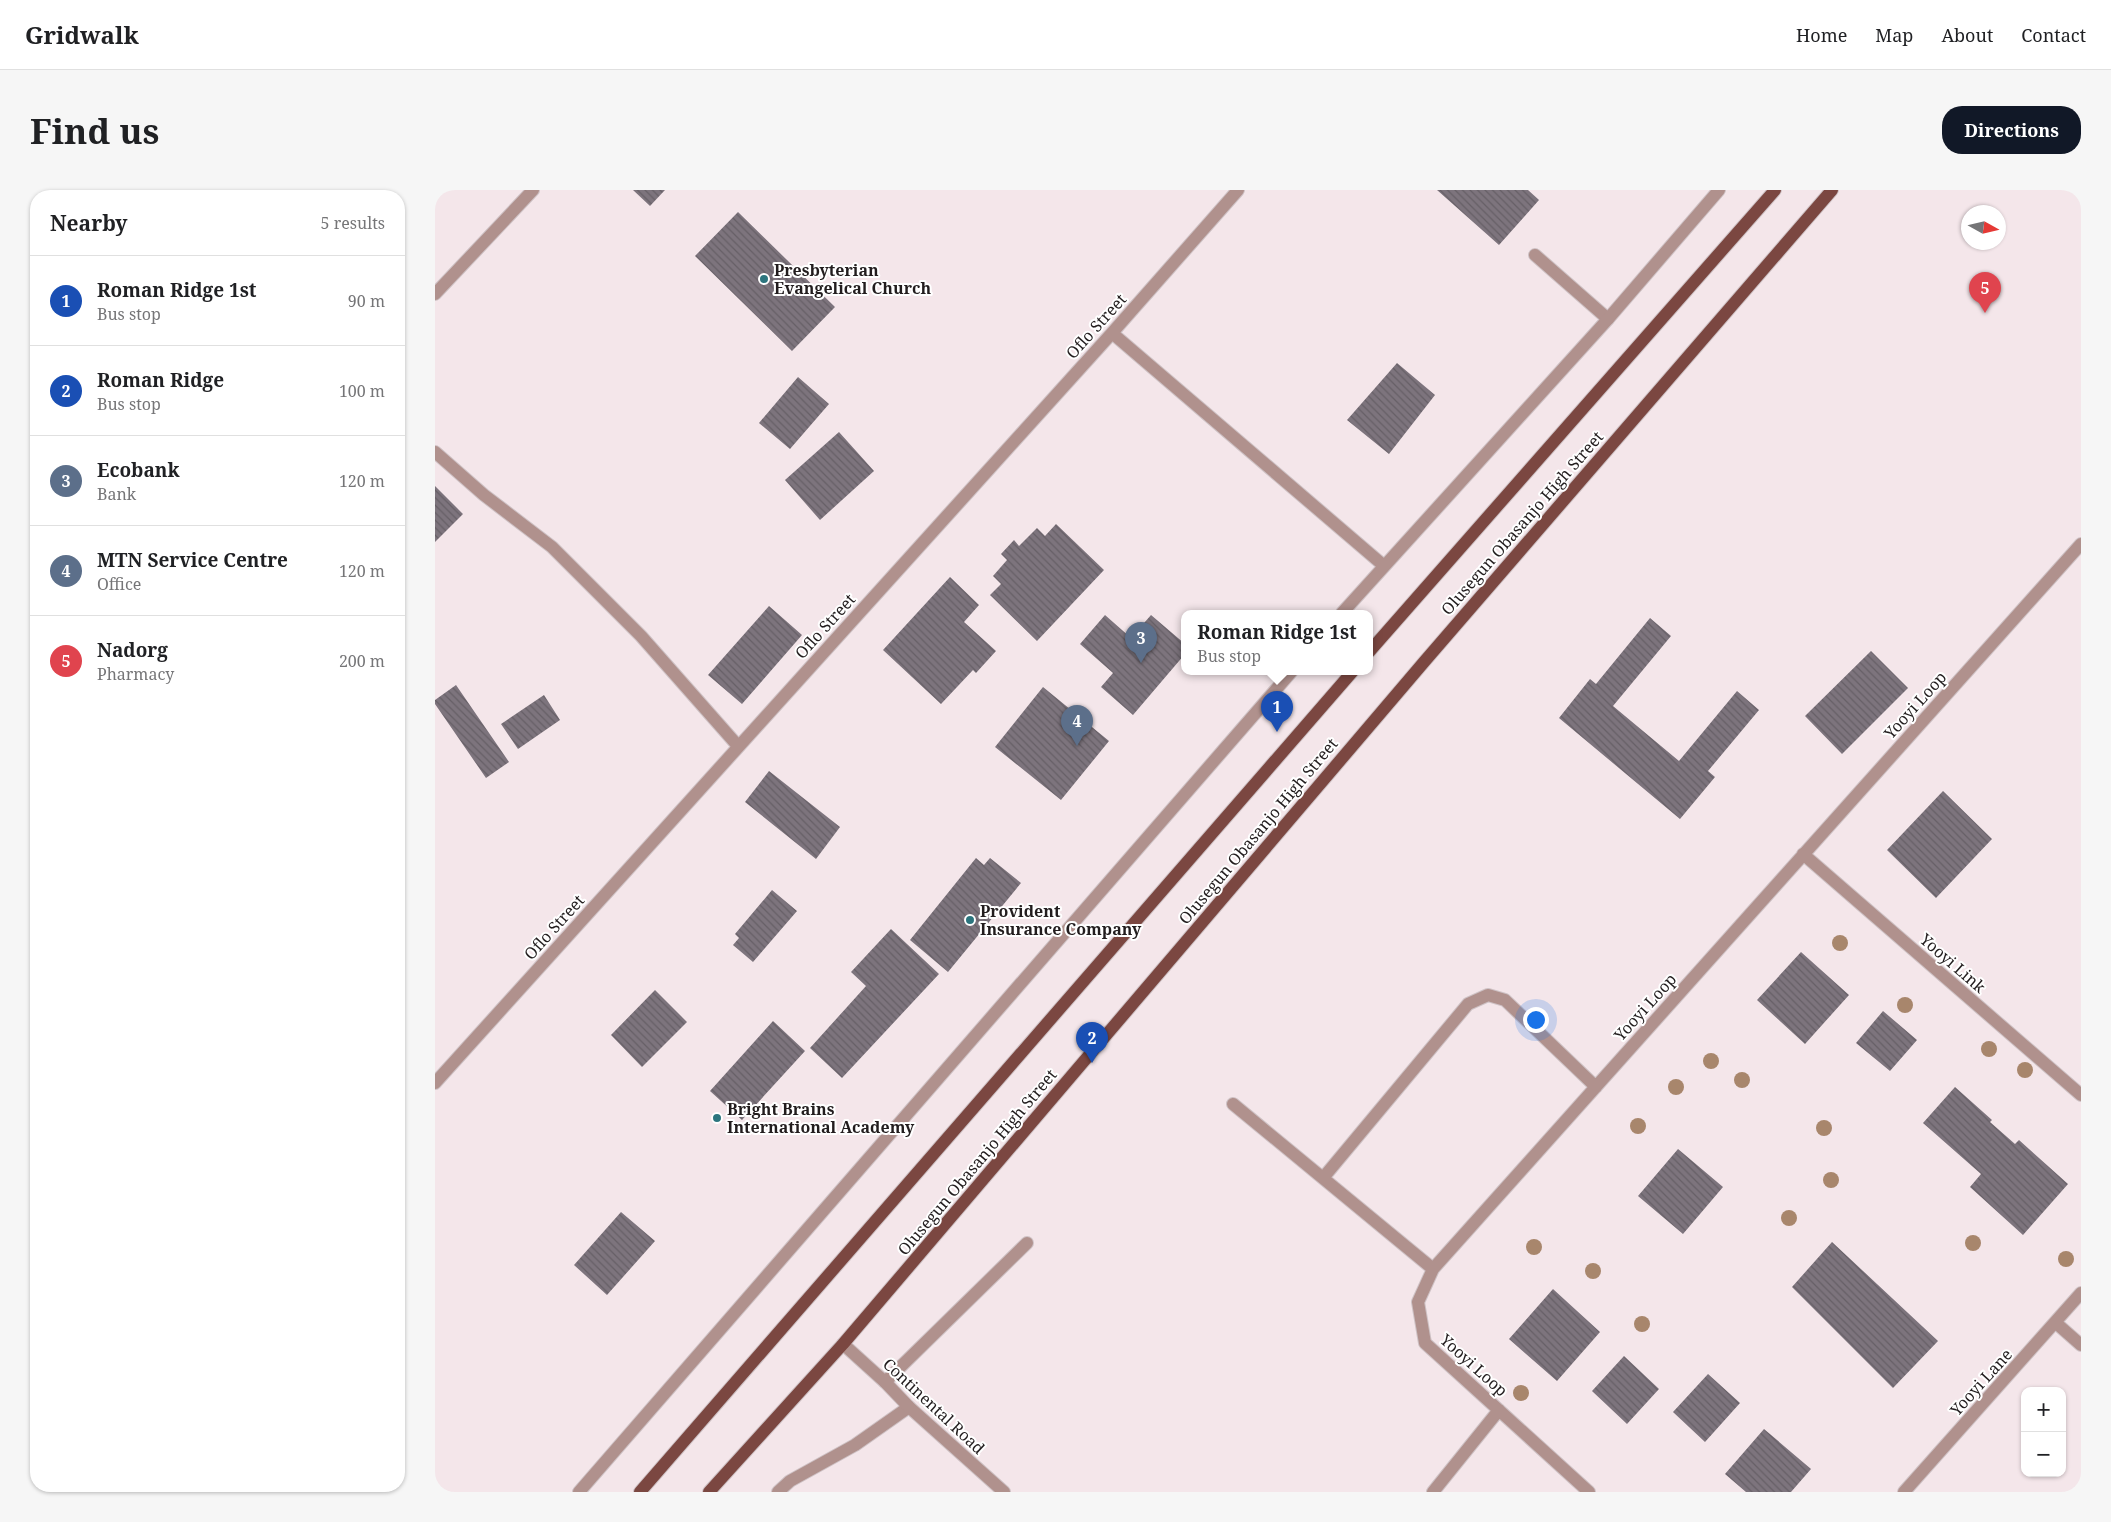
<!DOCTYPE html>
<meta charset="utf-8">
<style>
body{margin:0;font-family:"Noto Serif",serif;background:#f6f6f6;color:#202124}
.controls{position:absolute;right:15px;bottom:15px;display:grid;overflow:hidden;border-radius:10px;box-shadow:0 1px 4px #0004}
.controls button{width:45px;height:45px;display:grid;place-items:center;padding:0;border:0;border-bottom:1px solid #e0e0e0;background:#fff;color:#202124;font:25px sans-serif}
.compass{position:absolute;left:1526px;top:15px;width:45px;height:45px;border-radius:50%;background:#fff;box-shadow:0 1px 4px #0004;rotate:98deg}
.you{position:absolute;left:1100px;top:829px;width:18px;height:18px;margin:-12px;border:4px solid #fff;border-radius:50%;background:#1a73e8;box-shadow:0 0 0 8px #1a73e833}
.badge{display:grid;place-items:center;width:32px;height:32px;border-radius:50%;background:#111827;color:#fff;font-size:16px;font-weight:700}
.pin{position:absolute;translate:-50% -41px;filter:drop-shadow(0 1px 2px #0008)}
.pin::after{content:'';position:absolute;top:26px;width:18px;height:15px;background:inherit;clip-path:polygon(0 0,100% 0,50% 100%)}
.popup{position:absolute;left:746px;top:420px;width:192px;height:65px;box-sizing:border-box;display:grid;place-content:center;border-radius:10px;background:#fff;filter:drop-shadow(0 1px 4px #0005);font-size:16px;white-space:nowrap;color:#757577}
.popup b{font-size:19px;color:#202124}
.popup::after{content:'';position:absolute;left:50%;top:100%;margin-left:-10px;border:10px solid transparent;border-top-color:#fff}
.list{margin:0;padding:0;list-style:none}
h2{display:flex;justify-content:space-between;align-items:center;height:65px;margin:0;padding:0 20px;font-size:21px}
h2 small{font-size:16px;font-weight:400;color:#757577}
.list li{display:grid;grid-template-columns:32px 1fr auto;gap:15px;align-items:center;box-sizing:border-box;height:90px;padding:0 20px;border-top:1px solid #e0e0e0}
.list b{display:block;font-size:19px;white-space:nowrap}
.list p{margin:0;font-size:16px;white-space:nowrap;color:#757577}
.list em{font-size:16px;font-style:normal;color:#757577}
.map{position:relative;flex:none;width:1646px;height:1302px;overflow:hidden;border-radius:20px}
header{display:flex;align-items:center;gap:30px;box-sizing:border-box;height:70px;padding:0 25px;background:#fff;border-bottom:1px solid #e0e0e0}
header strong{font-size:24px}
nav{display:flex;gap:28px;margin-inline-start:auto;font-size:18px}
.intro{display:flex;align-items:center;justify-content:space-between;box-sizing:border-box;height:120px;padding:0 30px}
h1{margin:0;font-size:35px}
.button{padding:12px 22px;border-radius:20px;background:#111827;color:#fff;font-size:18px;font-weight:700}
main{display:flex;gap:30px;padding:0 30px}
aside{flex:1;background:#fff;border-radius:20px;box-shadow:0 1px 4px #0004}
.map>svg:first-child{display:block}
</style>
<header>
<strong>Gridwalk</strong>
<nav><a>Home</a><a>Map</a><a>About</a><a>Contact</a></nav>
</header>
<div class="intro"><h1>Find us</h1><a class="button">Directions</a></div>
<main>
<aside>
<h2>Nearby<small>5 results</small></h2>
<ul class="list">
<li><span class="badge" style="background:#1a4fb4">1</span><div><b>Roman Ridge 1st</b><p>Bus stop</p></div><em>90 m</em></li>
<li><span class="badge" style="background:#1a4fb4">2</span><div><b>Roman Ridge</b><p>Bus stop</p></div><em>100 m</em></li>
<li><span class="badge" style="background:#5c6f8a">3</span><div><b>Ecobank</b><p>Bank</p></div><em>120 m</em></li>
<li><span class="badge" style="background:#5c6f8a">4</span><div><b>MTN Service Centre</b><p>Office</p></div><em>120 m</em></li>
<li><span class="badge" style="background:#e0444e">5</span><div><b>Nadorg</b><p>Pharmacy</p></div><em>200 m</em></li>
</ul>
</aside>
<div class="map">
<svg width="1646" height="1302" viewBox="0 0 1646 1302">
<defs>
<pattern id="building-back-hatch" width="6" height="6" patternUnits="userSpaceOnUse" patternTransform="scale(1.25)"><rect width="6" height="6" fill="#7d747d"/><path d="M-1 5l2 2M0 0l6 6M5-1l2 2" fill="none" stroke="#665f66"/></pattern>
</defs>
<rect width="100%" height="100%" fill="#f4e6ea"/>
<!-- building -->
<path fill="url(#building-back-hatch)" d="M198,0H230L215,16Z
M1002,0H1093L1104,10L1064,55Z
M303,22L400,117L357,161L260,66Z
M962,173L1000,205L954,264L912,230Z
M363,187L394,214L355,259L324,233Z
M404,242L439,281L385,330L350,290Z
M0,296L28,324L0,352Z
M621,334L669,380L602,451L555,405L566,394L558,386L572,370L566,364L579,350L584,356L602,338L610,346Z
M515,387L544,415L529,432L561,461L541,483L538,480L506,514L448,460Z
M334,416L367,445L307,514L273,485Z
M670,425L696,448L716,425L750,454V464L698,525L666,497L678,483L645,454Z
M1215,428L1236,446L1178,516L1244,571L1302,501L1324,520L1273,581L1280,587L1245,629L1124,528L1155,489L1161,494Z
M1436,461L1473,498L1407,564L1370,526Z
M21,495L74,572L51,588L0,514V510Z
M608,497L674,551L626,610L560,557Z
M109,505L125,530L83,559L66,534Z
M334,581L405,637L381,669L310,612Z
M1508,601L1557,649L1501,708L1452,660Z
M541,668L549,675L555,668L586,693L513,782L475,750Z
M337,700L362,721L318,772L298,755L304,748L300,744Z
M456,739L504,784L407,888L375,858L431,796L416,782Z
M1366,762L1414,805L1370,854L1322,810Z
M220,800L252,832L207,877L176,845Z
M1448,821L1482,850L1455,881L1421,853Z
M338,831L370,861L307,930L275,901Z
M1520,897L1557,930L1555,932L1580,954L1584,950L1633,994L1588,1045L1535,997L1546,984L1488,933Z
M1243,959L1288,997L1248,1044L1203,1006Z
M186,1022L220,1051L172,1105L139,1075Z
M1397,1052L1503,1151L1458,1198L1357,1097Z
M1118,1099L1165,1142L1122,1191L1074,1149Z
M1189,1166L1224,1199L1192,1234L1157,1201Z
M1273,1184L1305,1213L1270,1252L1238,1222Z
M1329,1239L1376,1279L1356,1302H1311L1290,1284Z"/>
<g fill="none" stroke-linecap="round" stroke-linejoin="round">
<defs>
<path id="lane" d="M1100,65L1173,129
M450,1192L592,1053
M343,1302L355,1291L420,1255L474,1217"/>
<path id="street" d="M0,104L98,0
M677,143L948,375
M0,262L49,305L117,357L206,446L303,556
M907,423L1173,129L1284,0
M1368,664L1646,905
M0,893L677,143L803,0
M798,914L998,1079
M888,988L1033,814L1053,805L1070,810L1161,897
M1621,1133L1646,1155
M408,1154L450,1192L474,1217L569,1302
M144,1302L857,481
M998,1302L1064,1220
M1154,1302L990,1153L983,1112L998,1079L1646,354
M1469,1302L1646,1103"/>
<path id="primary" d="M934,462L1340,0
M205,1302L918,481
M274,1302L408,1154L989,472L1397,0"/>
</defs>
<!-- lane casing -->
<use href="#lane" stroke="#cec2c5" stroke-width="14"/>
<!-- street casing -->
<use href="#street" stroke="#cec2c5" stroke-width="14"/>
<!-- primary casing -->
<use href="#primary" stroke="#cec2c5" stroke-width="14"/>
<!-- lane -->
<use href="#lane" stroke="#b0918d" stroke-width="12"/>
<!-- street -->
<use href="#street" stroke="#b0918d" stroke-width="12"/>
<!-- primary -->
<use href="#primary" stroke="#7b4741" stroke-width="12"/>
</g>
<!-- trees -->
<g fill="#a8866c">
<circle cx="1405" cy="753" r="8"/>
<circle cx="1470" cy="815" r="8"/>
<circle cx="1554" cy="859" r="8"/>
<circle cx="1276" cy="871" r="8"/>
<circle cx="1590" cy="880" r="8"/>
<circle cx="1307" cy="890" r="8"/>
<circle cx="1241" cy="897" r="8"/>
<circle cx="1203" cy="936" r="8"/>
<circle cx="1389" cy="938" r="8"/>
<circle cx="1396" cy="990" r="8"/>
<circle cx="1354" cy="1028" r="8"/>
<circle cx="1538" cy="1053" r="8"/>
<circle cx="1099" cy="1057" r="8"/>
<circle cx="1631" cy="1069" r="8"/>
<circle cx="1158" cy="1081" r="8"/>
<circle cx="1207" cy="1134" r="8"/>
<circle cx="1086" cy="1203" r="8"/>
</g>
<!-- markers -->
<g fill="#2c757e" stroke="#fff" stroke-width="2">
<circle cx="329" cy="89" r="5"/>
<circle cx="535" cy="730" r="5"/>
<circle cx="282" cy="928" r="5"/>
</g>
<g text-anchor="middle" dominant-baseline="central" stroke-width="4" stroke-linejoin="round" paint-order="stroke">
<!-- poi labels -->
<g font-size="16" font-weight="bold" fill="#221d1e" stroke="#fff" text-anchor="start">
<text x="339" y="80">Presbyterian<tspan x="339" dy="18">Evangelical Church</tspan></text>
<text x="545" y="721">Provident<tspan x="545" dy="18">Insurance Company</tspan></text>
<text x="292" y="919">Bright Brains<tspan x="292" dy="18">International Academy</tspan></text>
</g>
<!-- street labels -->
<g font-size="16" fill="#221d1e" stroke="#fff">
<text transform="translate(661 136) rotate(-48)">Oflo Street</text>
<text transform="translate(1087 333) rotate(-49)">Olusegun Obasanjo High Street</text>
<text transform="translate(390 436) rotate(-48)">Oflo Street</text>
<text transform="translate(1480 515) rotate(-48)">Yooyi Loop</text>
<text transform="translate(823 641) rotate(-50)">Olusegun Obasanjo High Street</text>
<text transform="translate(119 737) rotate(-48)">Oflo Street</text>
<text transform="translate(1518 773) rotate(41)">Yooyi Link</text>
<text transform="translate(1210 817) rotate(-48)">Yooyi Loop</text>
<text transform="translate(542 972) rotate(-50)">Olusegun Obasanjo High Street</text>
<text transform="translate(1039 1175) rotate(42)">Yooyi Loop</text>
<text transform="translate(1546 1192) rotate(-48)">Yooyi Lane</text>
<text transform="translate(499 1216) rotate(43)">Continental Road</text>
</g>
</g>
</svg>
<div class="controls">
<button>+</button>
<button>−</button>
</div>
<svg class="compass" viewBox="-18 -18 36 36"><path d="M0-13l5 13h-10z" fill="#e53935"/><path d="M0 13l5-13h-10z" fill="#757577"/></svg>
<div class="you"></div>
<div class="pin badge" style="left:842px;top:542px;background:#1a4fb4">1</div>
<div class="popup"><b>Roman Ridge 1st</b>Bus stop</div>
<div class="pin badge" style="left:657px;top:873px;background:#1a4fb4">2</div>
<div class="pin badge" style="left:706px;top:473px;background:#5c6f8a">3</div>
<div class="pin badge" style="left:642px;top:556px;background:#5c6f8a">4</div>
<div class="pin badge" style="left:1550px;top:123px;background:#e0444e">5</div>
</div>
</main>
